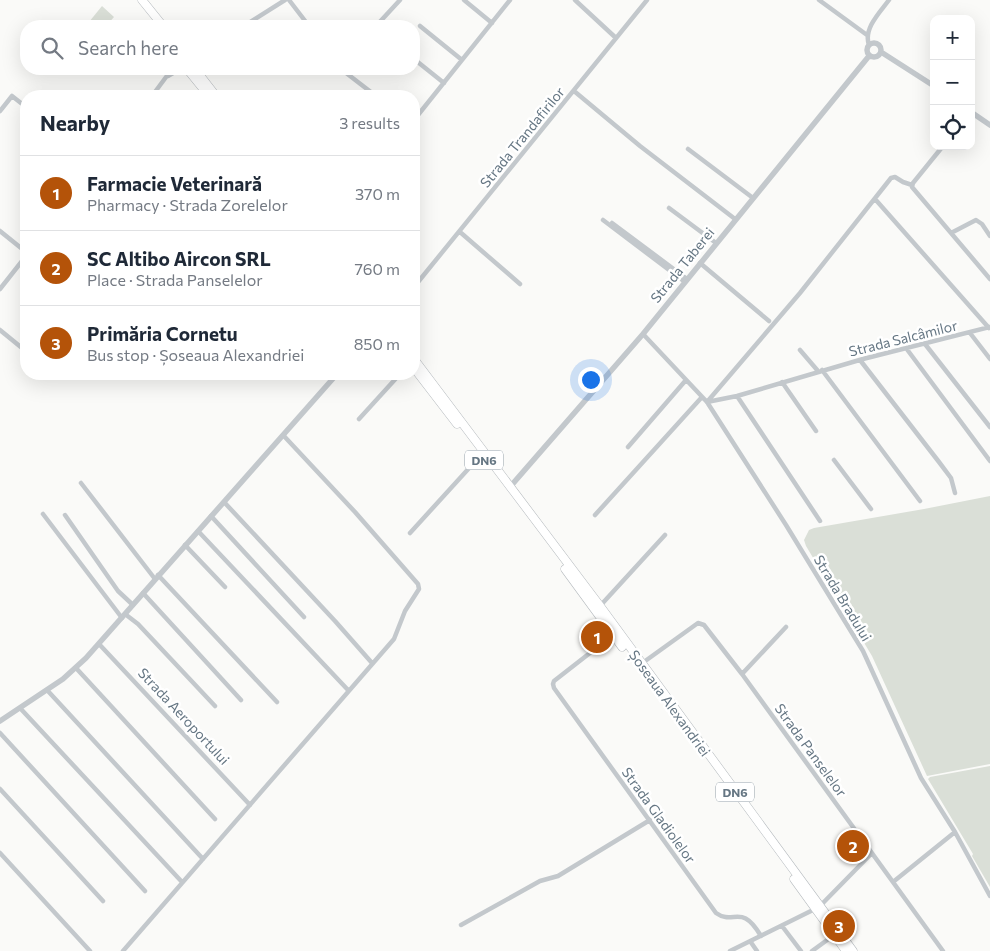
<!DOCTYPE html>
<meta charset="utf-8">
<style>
body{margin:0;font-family:Commissioner,sans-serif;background:#f2f2f3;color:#1f2937}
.controls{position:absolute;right:15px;top:15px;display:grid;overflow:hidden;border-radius:10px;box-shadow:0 5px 20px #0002}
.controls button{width:45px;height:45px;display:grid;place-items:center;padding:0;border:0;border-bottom:1px solid #e0e1e3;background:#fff;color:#1f2937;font:25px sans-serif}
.you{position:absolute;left:590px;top:379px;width:18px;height:18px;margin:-12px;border:4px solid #fff;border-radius:50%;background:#1a73e8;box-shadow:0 0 0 8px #1a73e833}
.badge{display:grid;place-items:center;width:32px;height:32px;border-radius:50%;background:#b45309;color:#fff;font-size:16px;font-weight:700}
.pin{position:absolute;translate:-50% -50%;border:2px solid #fff;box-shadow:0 1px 5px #0006}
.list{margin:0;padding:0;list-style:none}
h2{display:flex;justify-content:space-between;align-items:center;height:65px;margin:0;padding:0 20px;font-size:21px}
h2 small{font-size:16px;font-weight:400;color:#747a83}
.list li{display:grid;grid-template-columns:32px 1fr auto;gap:15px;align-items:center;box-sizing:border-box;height:75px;padding:0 20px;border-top:1px solid #e0e1e3}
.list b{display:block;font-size:19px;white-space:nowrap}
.list p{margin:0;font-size:16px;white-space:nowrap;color:#747a83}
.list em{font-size:16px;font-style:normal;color:#747a83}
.icon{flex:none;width:28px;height:28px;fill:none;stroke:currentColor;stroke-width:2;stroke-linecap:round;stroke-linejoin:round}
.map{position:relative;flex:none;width:990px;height:951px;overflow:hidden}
.search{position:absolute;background:#fff;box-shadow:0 5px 20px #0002;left:20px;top:20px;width:400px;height:55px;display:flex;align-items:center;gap:12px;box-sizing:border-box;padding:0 18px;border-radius:20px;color:#747a83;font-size:19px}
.panel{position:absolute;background:#fff;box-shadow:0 5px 20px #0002;left:20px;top:90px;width:400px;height:290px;border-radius:20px}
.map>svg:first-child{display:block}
</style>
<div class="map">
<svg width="990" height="951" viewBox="0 0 990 951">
<rect width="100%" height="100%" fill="#fafaf8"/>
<!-- green -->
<path fill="#dadfd7" d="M102,6L114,17L106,26H94L89,22Z
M990,496V764L927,776L872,656L806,546L804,540L809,530L814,528L924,509Z
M990,766V887L972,856L973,854L928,779L930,777Z"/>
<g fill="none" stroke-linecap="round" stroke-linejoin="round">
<defs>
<path id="trunk" d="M142,0L163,26
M187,69L209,96
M195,69L216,96
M414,359L600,606L853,951
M414,368L457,424
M565,569L622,647
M794,879L846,951"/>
</defs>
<!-- trunk casing -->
<use href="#trunk" stroke="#b4b9bd" stroke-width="9"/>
<!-- minor -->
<path stroke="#c3c8cc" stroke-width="4.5" d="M289,0L309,26
M464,0L492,23
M575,0L616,38
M819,0L867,35
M244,26L285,0
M376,26L400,0
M420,26L462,60
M869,45C863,29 880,12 889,0
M414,59L444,83
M341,69L376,96
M168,76L180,69
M574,91L640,146L735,219
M152,96L172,69
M0,111L12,96L26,107
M414,120L510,0
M943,146L913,183L912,187L990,279
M688,149L753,198
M875,199L989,328
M669,208L716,243
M603,220L685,282
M612,223L687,279
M0,231L26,252
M460,232L520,284
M951,233L976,220L982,224L990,236
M700,263L769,321
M414,287L647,0
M0,289L26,256
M0,330L22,348
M970,333L990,359
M643,334L707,402L786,525L863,651L921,778L955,832L990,896
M925,344L990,427
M906,348L990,461
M800,350L818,371
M860,360L939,462L951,478L955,493
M822,370L920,501
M782,382L816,431
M737,396L820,521
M707,402L800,293L891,178L895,177L903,182L912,185
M707,402L737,396L863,359L990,327
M359,419L400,374
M628,447L686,380
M834,460L871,509
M81,483L155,579
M224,502L335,621L372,663
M43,514L122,618
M65,515L118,591L133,605
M595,515L702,397
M211,516L304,617
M198,531L348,690
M410,533L481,455
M185,545L225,587
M158,575L277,702
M143,593L241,700
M600,606L665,535
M125,614L138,624L215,706
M613,635L554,681L553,684L554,688L716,913C734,926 741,902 761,936
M99,644L250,805
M641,664L698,623L704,625L742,674L943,951
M76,668L215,819
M742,674L786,627
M47,690L203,859
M20,708L182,882
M0,733L145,891
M0,789L103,901
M0,853L90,951
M893,882L955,832
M820,906L872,853
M461,925L540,881L558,876L650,820
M782,926L801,951
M750,941L757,951
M123,951L394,639L405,611L419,589L418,584L355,512L283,435
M730,951L815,909
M812,951L834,935"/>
<!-- tertiary -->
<path stroke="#c3c8cc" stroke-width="5.5" d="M867 50a7 7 0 1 1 14 0a7 7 0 1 1-14 0Z
M881,52L934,86
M971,112L990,125
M510,487L643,334L869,56
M0,721L63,679L86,658L337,374"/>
<!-- trunk -->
<use href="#trunk" stroke="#fff" stroke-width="8"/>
</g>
<g text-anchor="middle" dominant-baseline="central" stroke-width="5" stroke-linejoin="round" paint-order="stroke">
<!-- shield labels -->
<g fill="#fff" stroke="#939fa8" stroke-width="1">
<rect x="465" y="450.5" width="38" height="19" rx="4"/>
<rect x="716" y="782.5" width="38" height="19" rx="4"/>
</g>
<g font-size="12" font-weight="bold" fill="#657683">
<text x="484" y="460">DN6</text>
<text x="735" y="792">DN6</text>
</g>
<!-- street labels -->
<g font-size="14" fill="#657683" stroke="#fff">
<text transform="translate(522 137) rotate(-51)">Strada Trandafirilor</text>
<text transform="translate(682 265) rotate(-51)">Strada Taberei</text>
<text transform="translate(903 338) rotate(-14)">Strada Salcâmilor</text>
<text transform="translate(843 598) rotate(59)">Strada Bradului</text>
<text transform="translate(670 703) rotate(54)">Șoseaua Alexandriei</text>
<text transform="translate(184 716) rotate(47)">Strada Aeroportului</text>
<text transform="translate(811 750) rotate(54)">Strada Panselelor</text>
<text transform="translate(659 815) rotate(54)">Strada Gladiolelor</text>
</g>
</g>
</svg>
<div class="controls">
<button>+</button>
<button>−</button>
<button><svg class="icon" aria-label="locate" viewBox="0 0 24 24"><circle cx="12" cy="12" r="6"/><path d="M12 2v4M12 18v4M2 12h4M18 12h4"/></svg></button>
</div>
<div class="you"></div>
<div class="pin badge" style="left:597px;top:637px">1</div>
<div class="pin badge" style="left:853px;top:846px">2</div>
<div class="pin badge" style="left:839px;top:926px">3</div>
<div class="search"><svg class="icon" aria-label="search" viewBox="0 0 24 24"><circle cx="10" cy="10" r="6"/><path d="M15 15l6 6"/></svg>Search here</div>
<section class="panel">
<h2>Nearby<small>3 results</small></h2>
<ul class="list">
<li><span class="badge">1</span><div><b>Farmacie Veterinară</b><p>Pharmacy · Strada Zorelelor</p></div><em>370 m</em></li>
<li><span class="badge">2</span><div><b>SC Altibo Aircon SRL</b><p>Place · Strada Panselelor</p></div><em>760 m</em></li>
<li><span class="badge">3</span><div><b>Primăria Cornetu</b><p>Bus stop · Șoseaua Alexandriei</p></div><em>850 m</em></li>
</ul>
</section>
</div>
